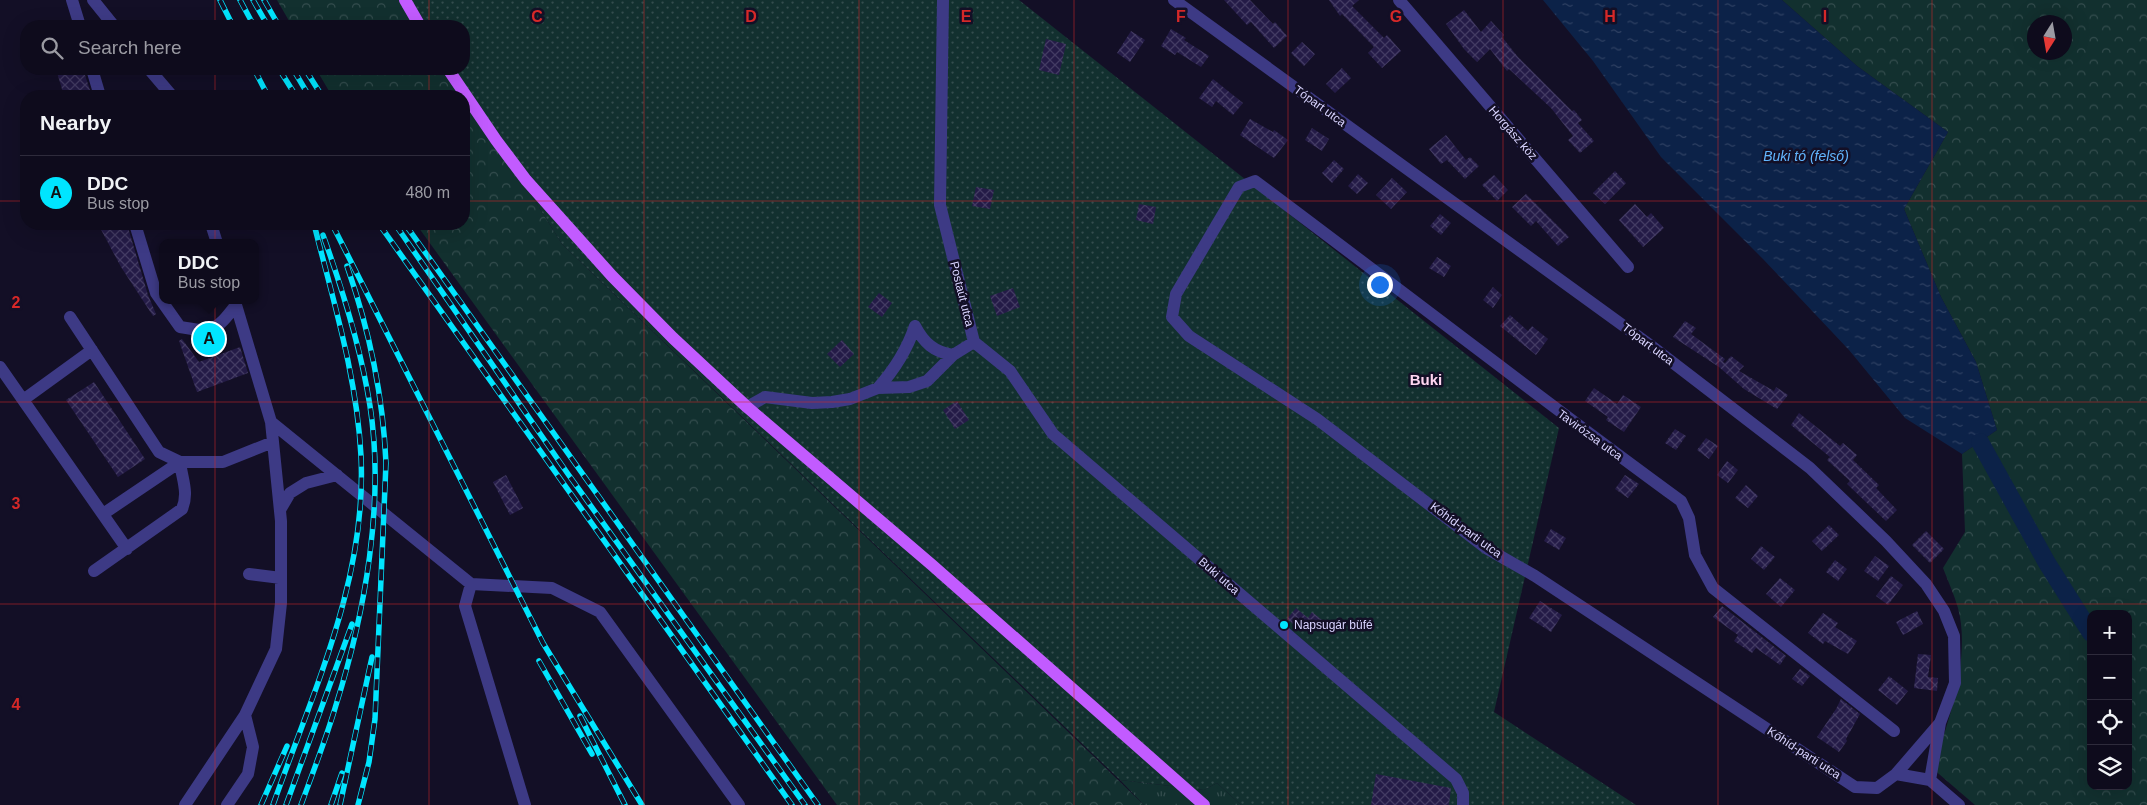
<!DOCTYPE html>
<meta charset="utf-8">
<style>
body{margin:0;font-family:Arial,sans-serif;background:#171425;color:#f1f3f6}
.controls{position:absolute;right:15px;bottom:15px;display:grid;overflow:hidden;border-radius:10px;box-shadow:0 5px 20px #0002}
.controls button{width:45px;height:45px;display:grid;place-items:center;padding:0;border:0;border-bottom:1px solid #2e2b3b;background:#0e0b1c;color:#f1f3f6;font:25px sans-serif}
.compass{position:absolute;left:2027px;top:15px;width:45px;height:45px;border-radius:50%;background:#0e0b1c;box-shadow:0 5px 20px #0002;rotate:191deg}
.you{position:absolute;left:1379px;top:284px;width:18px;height:18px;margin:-12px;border:4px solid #fff;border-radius:50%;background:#1a73e8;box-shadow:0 0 0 8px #1a73e833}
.badge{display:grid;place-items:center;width:32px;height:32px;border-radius:50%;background:#00e5ff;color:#111;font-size:16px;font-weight:700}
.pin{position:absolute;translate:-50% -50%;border:2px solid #fff;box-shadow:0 1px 5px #0006}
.popup{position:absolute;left:159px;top:239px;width:100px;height:65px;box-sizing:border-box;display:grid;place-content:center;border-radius:10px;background:#0e0b1c;filter:drop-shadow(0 1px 4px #0005);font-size:16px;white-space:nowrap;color:#9b9ba3}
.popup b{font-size:19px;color:#f1f3f6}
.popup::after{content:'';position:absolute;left:50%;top:100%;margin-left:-10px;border:10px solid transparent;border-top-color:#0e0b1c}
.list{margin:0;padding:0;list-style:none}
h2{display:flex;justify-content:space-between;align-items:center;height:65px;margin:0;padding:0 20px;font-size:21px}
h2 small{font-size:16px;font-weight:400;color:#9b9ba3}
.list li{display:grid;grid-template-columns:32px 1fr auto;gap:15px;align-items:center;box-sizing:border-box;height:75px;padding:0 20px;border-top:1px solid #2e2b3b}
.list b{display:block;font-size:19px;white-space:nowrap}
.list p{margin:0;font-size:16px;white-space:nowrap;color:#9b9ba3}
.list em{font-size:16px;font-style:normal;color:#9b9ba3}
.icon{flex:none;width:28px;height:28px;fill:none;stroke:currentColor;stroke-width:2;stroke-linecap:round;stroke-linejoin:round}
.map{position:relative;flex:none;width:2147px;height:805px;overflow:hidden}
.search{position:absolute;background:#0e0b1c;box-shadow:0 5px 20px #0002;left:20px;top:20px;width:450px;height:55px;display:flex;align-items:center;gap:12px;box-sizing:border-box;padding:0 18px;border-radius:20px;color:#9b9ba3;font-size:19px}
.panel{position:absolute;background:#0e0b1c;box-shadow:0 5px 20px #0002;left:20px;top:90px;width:450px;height:140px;border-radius:20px}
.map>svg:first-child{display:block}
</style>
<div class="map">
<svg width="2147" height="805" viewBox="0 0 2147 805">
<defs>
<pattern id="grass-tufts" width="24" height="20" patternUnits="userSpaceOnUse" patternTransform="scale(1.25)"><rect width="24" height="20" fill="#12302f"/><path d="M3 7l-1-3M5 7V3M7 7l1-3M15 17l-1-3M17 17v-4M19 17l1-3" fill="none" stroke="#344d4e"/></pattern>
<pattern id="forest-crowns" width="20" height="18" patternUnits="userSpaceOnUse" patternTransform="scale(1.25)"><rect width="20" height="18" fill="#12302f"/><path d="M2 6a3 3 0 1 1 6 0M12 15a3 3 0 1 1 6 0" fill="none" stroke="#344d4e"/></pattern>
<pattern id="garden-dots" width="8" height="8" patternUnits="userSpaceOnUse" patternTransform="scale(1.25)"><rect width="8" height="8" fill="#12302f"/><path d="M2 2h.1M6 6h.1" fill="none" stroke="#344d4e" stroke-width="1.8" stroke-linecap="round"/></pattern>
<pattern id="water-ripples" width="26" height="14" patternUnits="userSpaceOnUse" patternTransform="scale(1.25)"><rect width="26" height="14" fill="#0c2248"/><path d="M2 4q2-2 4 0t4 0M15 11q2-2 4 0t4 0" fill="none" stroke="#2f4163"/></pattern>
<pattern id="building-cross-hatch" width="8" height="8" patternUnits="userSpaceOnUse" patternTransform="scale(1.25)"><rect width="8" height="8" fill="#241b47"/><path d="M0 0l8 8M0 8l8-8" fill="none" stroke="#433b63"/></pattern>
</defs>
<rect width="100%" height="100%" fill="#130f26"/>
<!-- grass -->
<path fill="url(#grass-tufts)" d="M1120,780L1204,790L1217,783L1241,805H1144Z"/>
<!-- forest -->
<path fill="url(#forest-crowns)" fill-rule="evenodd" d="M277,0H408L425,26H292Z
M1782,0H2147V805H1975L1932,768C1949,724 1971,656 1958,608C1954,594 1948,581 1943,568L1965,532L1962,454L1997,430L1976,362L1941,297L1904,209L1948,132L1857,66ZM2034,22H2064V52H2034ZM2091,614H2128V786H2091Z
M316,69H452L562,244L1144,805H837L416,224H464V96H332Z"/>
<!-- garden -->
<path fill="url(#garden-dots)" d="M408,0H1019L1559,428L1494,712L1636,805H1241L1217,783L1204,790L1120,780L562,244L452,69H464V26H425Z"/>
<!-- water -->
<path fill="url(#water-ripples)" d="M1543,0H1782L1857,66L1948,132L1904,209L1941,297L1976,362L1997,430L1962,454L1905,418L1849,350L1763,259L1661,157L1593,61Z"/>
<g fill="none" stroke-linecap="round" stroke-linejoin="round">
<!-- canal -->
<path stroke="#0c2248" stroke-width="18" d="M1980,442L2047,563L2091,633"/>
</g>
<!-- building -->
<path fill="url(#building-cross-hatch)" d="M1224,0H1250L1273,24L1275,22L1287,36L1274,48L1251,22L1247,25Z
M1329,0H1359L1352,6L1384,38L1387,35L1401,51L1382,68L1368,53L1374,47L1342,14L1340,16Z
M1464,10L1481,32L1491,21L1504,35L1502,37L1518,57L1572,111L1574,110L1582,120L1578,123L1594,141L1580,153L1568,140L1573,136L1551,108L1509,69L1507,71L1490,49L1477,62L1464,49L1446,24Z
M1171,29L1186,38L1184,40L1209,56L1201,67L1177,52L1175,55L1161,46Z
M1131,31L1145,40L1130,62L1117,53Z
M1046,39L1066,44L1059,75L1039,70Z
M1302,42L1315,54L1304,66L1291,53Z
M1342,68L1351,78L1335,93L1326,84Z
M56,69H83L92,96H64Z
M1213,79L1243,103L1233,115L1216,101L1212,107L1199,98Z
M1250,119L1273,132L1274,130L1288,140L1274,158L1240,135Z
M1312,128L1329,139L1322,151L1305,140Z
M1446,135L1466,160L1470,157L1479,166L1465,179L1447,160L1441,164L1429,149Z
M1334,160L1344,169L1332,183L1322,173Z
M1615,171L1626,183L1605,204L1593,193Z
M1358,174L1368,183L1357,194L1348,186Z
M1494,175L1508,190L1497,201L1482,185Z
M1392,178L1407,192L1391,209L1376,195Z
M976,187L994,190L990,209L972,206Z
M1526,194L1569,237L1558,246L1536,221L1531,226L1512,207Z
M1139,204L1156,207L1153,224L1136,220Z
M1635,204L1647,217L1651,213L1664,228L1643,247L1619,220Z
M1440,214L1451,223L1441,235L1430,226Z
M98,224H127L148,295L156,314L153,316L121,267Z
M1437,257L1451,266L1444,277L1429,268Z
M1493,287L1502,295L1493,308L1483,300Z
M1013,288L1020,307L997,316L990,296Z
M879,293L892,303L882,317L868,307Z
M1510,315L1528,331L1532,326L1548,339L1536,355L1500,326Z
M1685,321L1696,328L1691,334L1725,359L1723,362L1725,363L1731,356L1744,366L1739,371L1774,391L1776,387L1788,395L1777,409L1744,389L1719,367L1673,337Z
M182,339L199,362L240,347L248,373L197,392L179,341Z
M842,340L854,354L840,367L827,354Z
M94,382L145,459L118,477L66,400Z
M1594,388L1617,404L1623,395L1641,407L1624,432L1606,420L1608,417L1585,401Z
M957,401L969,420L955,429L943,410Z
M1799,413L1840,446L1843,443L1857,455L1853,460L1879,485L1876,488L1897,510L1886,521L1847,484L1850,481L1827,460L1830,457L1791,425Z
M1675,429L1686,436L1676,450L1665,443Z
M1706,438L1718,446L1709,459L1697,450Z
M1727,461L1738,470L1728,483L1717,475Z
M506,475L523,508L510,515L493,482Z
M1625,475L1639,484L1628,498L1615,489Z
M1746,485L1758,496L1748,508L1735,498Z
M1829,525L1839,535L1822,551L1812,541Z
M1551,529L1566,538L1559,550L1544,541Z
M1926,531L1944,549L1930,563L1912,545Z
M1761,546L1775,557L1764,570L1751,559Z
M1875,556L1889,566L1878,581L1864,571Z
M1835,560L1847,569L1838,581L1826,572Z
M1891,576L1903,585L1888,605L1876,596Z
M1780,578L1795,590L1781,607L1766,594Z
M1540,601L1562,615L1551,632L1529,618Z
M1722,606L1786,656L1780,665L1756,648L1752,653L1734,641L1738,635L1713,617Z
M1296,608L1308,618L1312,612L1322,620L1315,631L1304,623L1305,621L1299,629L1287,619Z
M1917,611L1923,624L1903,635L1896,622Z
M1823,613L1838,623L1835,627L1857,641L1848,654L1825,641L1823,644L1808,633Z
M1918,654L1931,655L1928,677L1938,678L1937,691L1914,688Z
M1800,669L1810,676L1802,686L1792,679Z
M1889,676L1908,691L1897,705L1878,690Z
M1841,699L1860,714L1846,739L1847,741L1839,752L1817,737L1836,709Z
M1376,774L1451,788L1449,805H1371Z"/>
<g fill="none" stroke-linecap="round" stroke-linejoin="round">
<!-- minor -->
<path stroke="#3d3a85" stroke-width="12" d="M72,0L80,26
M93,0L114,26
M943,0L940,205L974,342
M1174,0L1650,345L1810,468L1886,541L1926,584L1944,611L1954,636L1955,683L1940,723L1896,774L1877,788L1855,787L1535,576L1486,548L1317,419L1189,336L1172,317L1176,294L1239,187L1255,181C1397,287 1537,396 1681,501L1689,518L1695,555L1713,588L1894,731
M1399,0L1628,267
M92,69L100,96
M149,69L172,96
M135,224L156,293L180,327C213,333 216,331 236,305L235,300
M211,224L217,243
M236,305L271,422L471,584L552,588L600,612L739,805
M70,317L159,452L180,462H223L273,442
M915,326C924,343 934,352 953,355
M974,342L1010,371L1053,434L1456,779L1463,793V805
M0,367L127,549
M878,388C895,369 907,350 915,326
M23,400L92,350
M747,407L765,397L812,403L832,402L850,399L878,388L909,387L927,381L953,355L974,342
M280,510L290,493L306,483L337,475
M94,571L182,509C189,493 182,479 180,462L103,514
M249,574L281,578
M471,584L465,606L525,805
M1896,774L1930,780L1940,723
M1930,780L1959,805
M185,805L245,715L276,649L281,603V521L271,422
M227,805L248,774L253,747L245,715"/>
<!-- major -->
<path stroke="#c25bff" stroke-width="12" d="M405,0L420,26
M448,69L496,140L526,180L612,276L673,338L747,407L932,565L1204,805"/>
<defs>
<path id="rail" d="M220,0L233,26
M240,0L254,26
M253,0L268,26
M264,0L279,26
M254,69L268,96
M279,69L296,96
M293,69L309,96
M305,69L322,96
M332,224L543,643L642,805
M379,224L792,805
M395,224L568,474L805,805
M405,224L818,805
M347,266C369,329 383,395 386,463L375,719L369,762L358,805
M539,661L592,754
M580,716L625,805
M261,805L287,746
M273,805C313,691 367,580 361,456C357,377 333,300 314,224
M286,805L352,624
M301,805C313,772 326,739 336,705C365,613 385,502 370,406C361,348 343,291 323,235
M331,805L342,773
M340,805L372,657"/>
</defs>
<!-- rail casing -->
<use href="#rail" stroke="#00e5ff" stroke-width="5.5"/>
<!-- rail -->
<use href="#rail" stroke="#130f26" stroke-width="4" stroke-dasharray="11" stroke-linecap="butt"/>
</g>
<!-- grid -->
<path fill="none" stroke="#d62828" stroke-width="1" stroke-opacity="0.55" d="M215,0V26M429,0V26M644,0V805M859,0V805M1074,0V805M1288,0V805M1503,0V805M1718,0V805M1932,0V805M215,69V96M429,69V96M0,201H26M464,201H2147M215,224V805M429,224V805M0,402H2147M0,604H2147"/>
<!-- markers -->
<circle fill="#00e5ff" stroke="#130f26" stroke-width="2" cx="1284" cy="625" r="5"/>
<g text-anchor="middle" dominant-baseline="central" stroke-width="5" stroke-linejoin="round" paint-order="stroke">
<!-- street labels -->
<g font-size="12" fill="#d9d4ff" stroke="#130f26">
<text transform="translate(1320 106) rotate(36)">Tópart utca</text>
<text transform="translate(1513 133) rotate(49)">Horgász köz</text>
<text transform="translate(962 294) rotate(76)">Postaút utca</text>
<text transform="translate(1648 344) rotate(37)">Tópart utca</text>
<text transform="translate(1590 435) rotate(36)">Tavirózsa utca</text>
<text transform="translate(1466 530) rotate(36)">Kőhíd-parti utca</text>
<text transform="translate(1219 576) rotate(41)">Buki utca</text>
<text transform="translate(1804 753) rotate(33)">Kőhíd-parti utca</text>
</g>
<!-- poi labels -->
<g font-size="12" fill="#d9d4ff" stroke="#130f26" text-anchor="start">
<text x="1294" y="625">Napsugár büfé</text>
</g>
<!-- water labels -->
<g font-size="14" font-style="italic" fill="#62b6ff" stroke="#130f26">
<text x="1806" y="156">Buki tó (felső)</text>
</g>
<!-- quarter labels -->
<g font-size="15" font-weight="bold" fill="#ffd6f0" stroke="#130f26">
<text x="1426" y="379">Buki</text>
</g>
</g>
<g font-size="16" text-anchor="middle" font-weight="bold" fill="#d62828" stroke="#130f26" stroke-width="5" stroke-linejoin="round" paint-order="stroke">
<text x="537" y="22">C</text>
<text x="751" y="22">D</text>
<text x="966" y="22">E</text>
<text x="1181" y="22">F</text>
<text x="1396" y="22">G</text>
<text x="1610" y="22">H</text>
<text x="1825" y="22">I</text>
<text x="16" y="308">2</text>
<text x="16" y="509">3</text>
<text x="16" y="710">4</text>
</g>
</svg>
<div class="controls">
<button>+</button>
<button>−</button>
<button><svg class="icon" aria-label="locate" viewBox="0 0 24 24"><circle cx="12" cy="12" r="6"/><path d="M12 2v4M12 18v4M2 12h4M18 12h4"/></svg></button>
<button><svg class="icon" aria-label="layers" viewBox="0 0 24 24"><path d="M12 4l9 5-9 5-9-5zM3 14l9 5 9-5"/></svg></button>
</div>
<svg class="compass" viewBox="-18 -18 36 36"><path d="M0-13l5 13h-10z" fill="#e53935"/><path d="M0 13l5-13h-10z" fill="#9b9ba3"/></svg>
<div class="you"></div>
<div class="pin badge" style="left:209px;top:339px">A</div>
<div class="popup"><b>DDC</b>Bus stop</div>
<div class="search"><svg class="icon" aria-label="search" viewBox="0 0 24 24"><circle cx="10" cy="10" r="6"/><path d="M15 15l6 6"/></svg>Search here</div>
<section class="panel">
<h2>Nearby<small></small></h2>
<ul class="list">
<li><span class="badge">A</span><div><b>DDC</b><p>Bus stop</p></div><em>480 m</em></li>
</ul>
</section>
</div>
